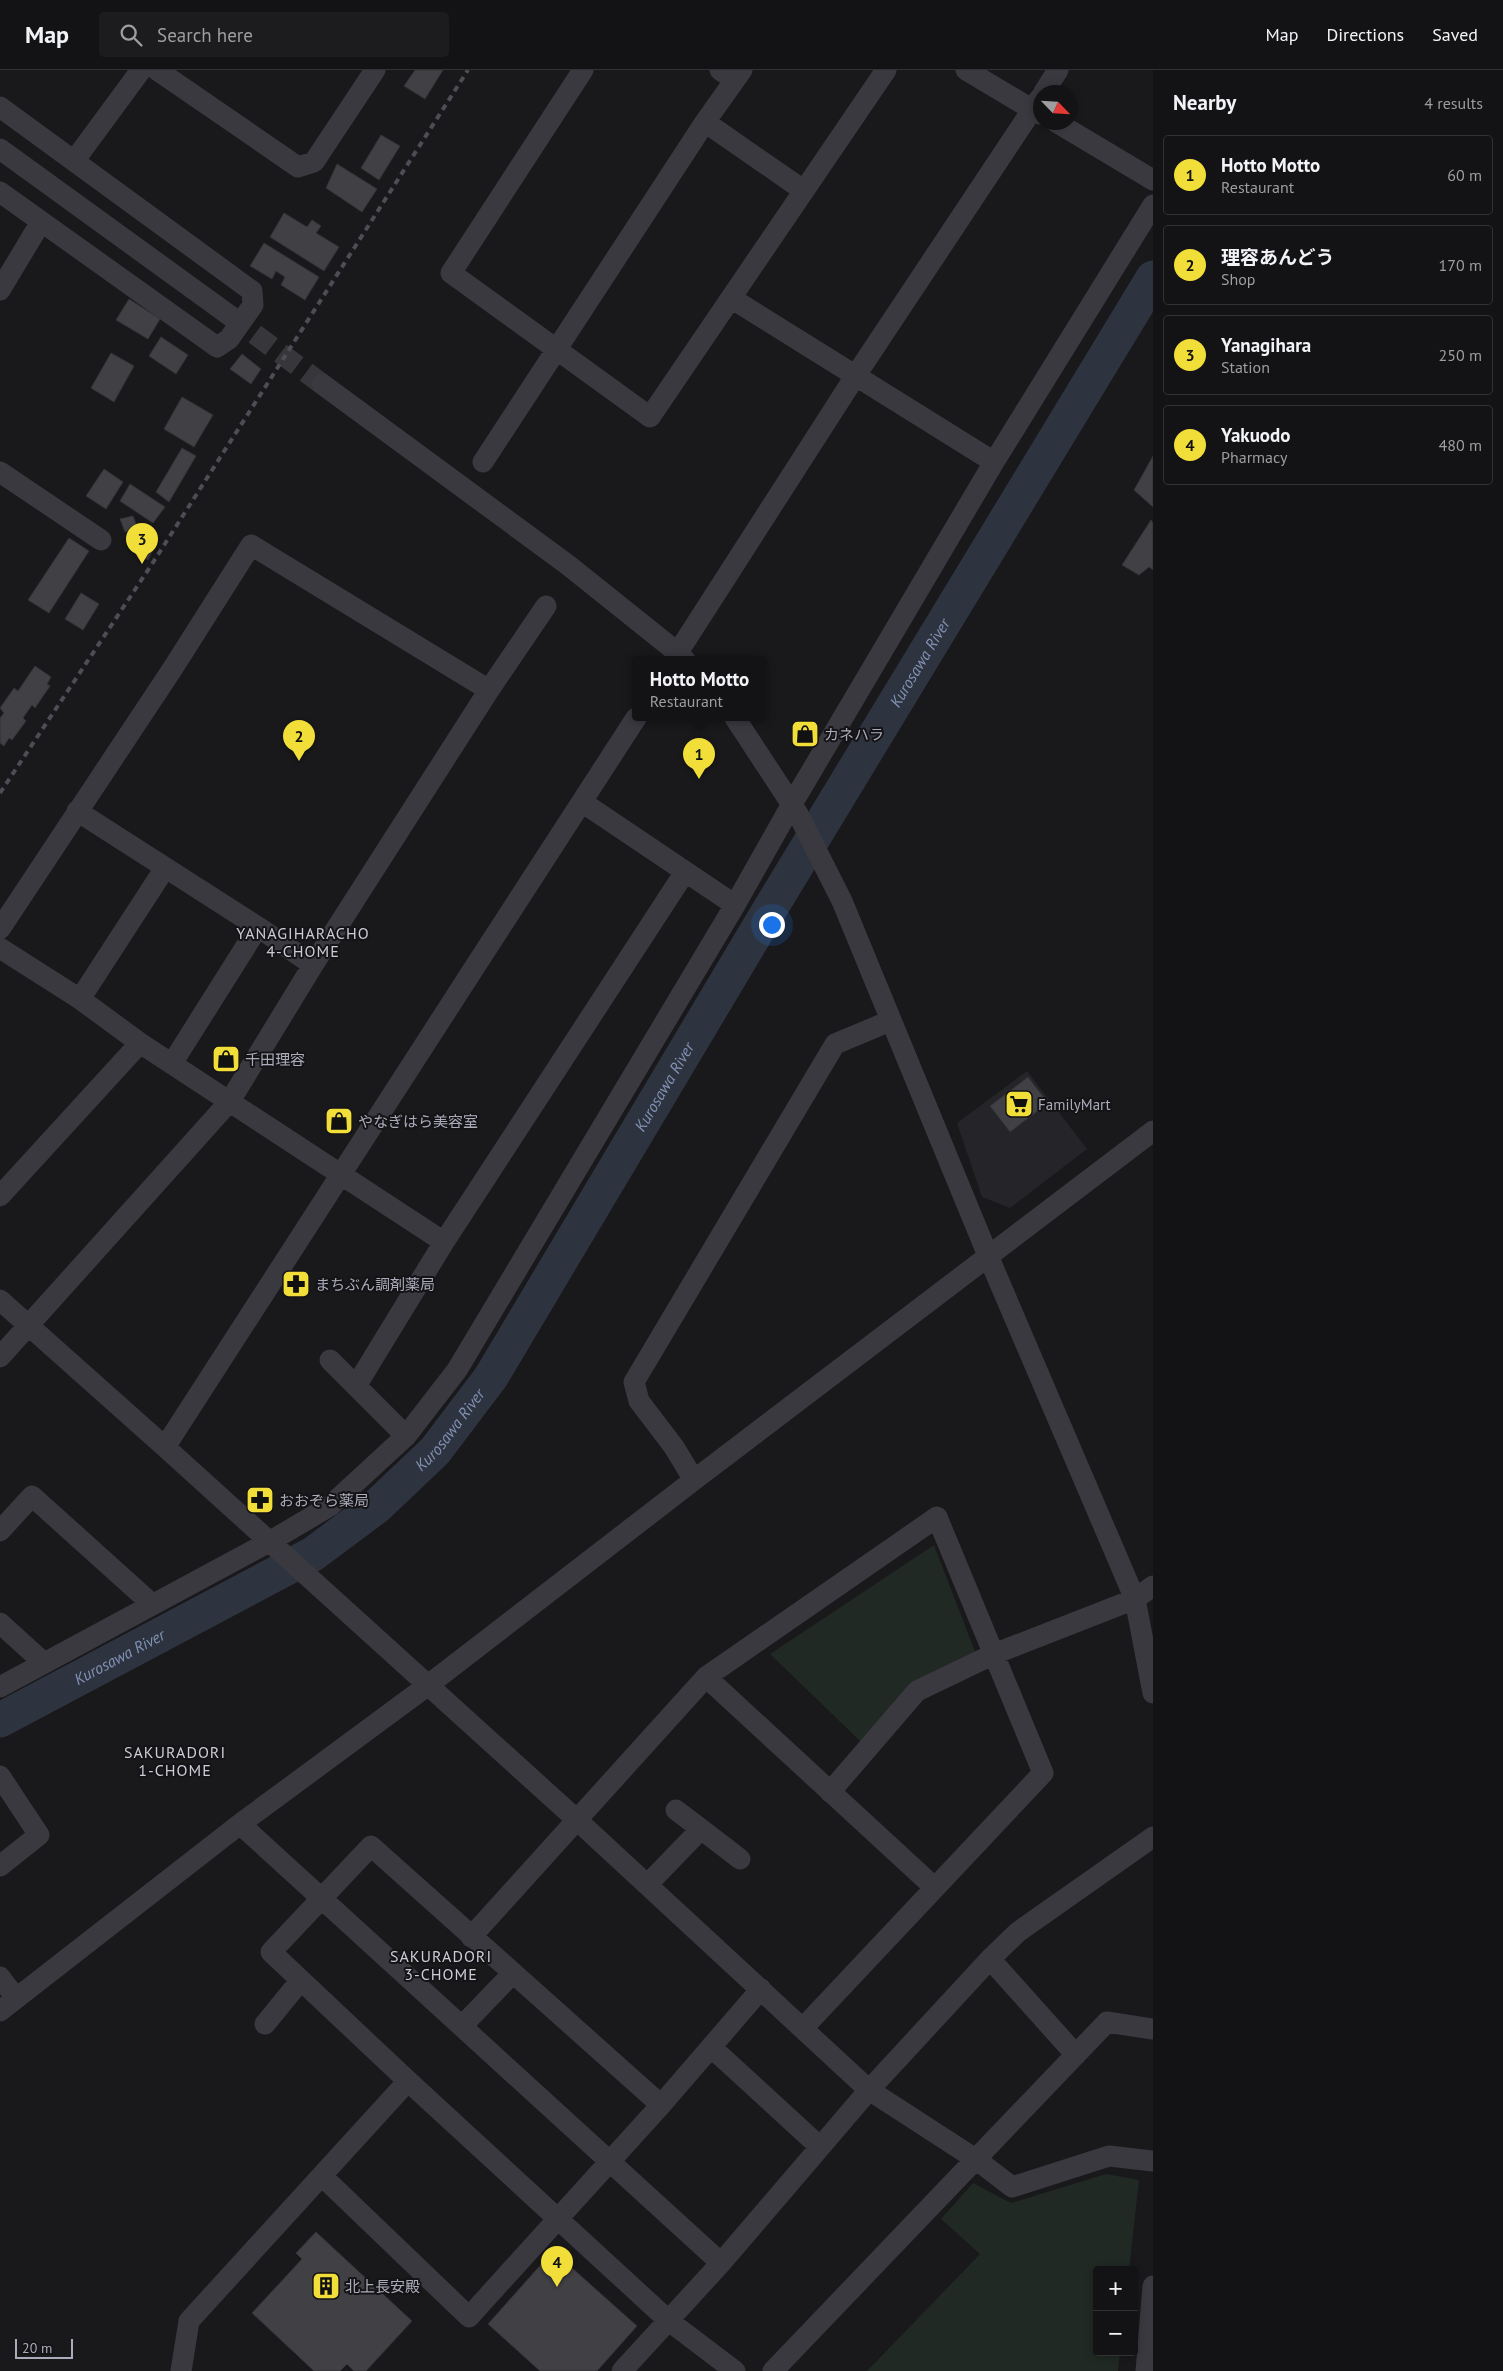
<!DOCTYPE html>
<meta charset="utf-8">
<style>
body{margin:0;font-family:"PT Sans","Noto Sans JP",sans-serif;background:#1c1b1d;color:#f1f3f6}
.controls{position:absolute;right:15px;bottom:15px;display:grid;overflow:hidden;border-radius:5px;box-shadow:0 2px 8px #0003}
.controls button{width:45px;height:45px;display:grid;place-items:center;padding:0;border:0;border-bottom:1px solid #323234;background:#131214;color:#f1f3f6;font:25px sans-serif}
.compass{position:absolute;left:1033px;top:15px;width:45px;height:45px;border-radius:50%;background:#131214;box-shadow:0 2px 8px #0003;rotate:115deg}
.scale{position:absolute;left:15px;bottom:12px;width:58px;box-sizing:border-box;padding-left:5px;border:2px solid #abacba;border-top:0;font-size:14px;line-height:18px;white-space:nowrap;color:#abacba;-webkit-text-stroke:4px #141316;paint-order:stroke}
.you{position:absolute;left:771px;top:854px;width:18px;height:18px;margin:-12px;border:4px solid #fff;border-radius:50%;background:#1a73e8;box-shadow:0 0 0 8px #1a73e833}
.badge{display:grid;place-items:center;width:32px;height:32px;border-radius:50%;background:#f2de39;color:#111;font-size:16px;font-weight:700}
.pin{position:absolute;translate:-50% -41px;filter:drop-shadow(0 1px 2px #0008)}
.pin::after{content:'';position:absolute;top:26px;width:18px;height:15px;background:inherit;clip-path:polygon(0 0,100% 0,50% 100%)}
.popup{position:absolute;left:632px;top:586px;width:135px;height:65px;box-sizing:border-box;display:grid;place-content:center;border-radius:5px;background:#131214;filter:drop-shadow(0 1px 4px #0005);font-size:16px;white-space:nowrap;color:#9d9ea0}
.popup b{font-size:19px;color:#f1f3f6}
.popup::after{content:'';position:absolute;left:50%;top:100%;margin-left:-10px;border:10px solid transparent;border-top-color:#131214}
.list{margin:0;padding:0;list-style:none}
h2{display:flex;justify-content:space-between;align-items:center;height:65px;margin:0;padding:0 20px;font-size:21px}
h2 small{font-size:16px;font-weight:400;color:#9d9ea0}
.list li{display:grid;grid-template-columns:32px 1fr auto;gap:15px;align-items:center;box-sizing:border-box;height:80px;margin:0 10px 10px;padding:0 10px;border:1px solid #323234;border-radius:5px}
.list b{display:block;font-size:19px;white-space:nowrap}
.list p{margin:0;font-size:16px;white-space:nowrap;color:#9d9ea0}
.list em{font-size:16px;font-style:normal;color:#9d9ea0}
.icon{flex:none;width:28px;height:28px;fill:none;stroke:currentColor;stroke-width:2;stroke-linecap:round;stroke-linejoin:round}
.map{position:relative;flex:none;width:1153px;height:2301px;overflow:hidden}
header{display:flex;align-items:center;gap:30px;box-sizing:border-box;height:70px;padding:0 25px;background:#131214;border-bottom:1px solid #323234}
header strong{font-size:24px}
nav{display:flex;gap:28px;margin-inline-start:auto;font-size:18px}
.search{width:350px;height:45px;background:#1c1b1d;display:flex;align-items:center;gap:12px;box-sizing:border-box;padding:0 18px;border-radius:5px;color:#9d9ea0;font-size:19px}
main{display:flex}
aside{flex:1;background:#131214}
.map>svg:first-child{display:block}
</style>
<header>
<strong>Map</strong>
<div class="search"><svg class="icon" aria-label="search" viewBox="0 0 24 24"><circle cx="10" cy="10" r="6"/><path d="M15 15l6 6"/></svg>Search here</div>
<nav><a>Map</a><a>Directions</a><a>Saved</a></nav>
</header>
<main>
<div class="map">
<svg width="1153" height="2301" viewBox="0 0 1153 2301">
<rect width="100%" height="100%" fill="#19181b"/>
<!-- built -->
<path fill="#252428" d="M1027,1001L1087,1079L1010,1138L982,1127L957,1053Z"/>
<!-- green -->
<path fill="#202923" d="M934,1475L976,1584L860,1671L770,1584Z
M1106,2104L1139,2110L1129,2200H1097V2282H1120L1118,2301H867L980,2184L941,2149L973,2113L1011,2133Z"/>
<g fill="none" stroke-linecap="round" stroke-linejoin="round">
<!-- river -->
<path stroke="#2e343f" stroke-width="35" id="s1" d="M0,1650L313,1484L376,1437L435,1381L491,1307L770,839L1153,208"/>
</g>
<!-- building -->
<path fill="#404045" stroke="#333237" d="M415,0H443L425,29L404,16Z
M381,65L400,76L379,110L361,98Z
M337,94L377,119L362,142L326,118Z
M284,143L307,157L312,150L321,156L316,163L339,177L324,201L270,167Z
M264,173L319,207L305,230L281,215L285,207L276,201L272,209L250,196Z
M129,229L160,249L148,269L116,250Z
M161,267L188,285L176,304L149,286Z
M111,283L134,296L114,332L91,318Z
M242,284L261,299L251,314L230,299Z
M182,327L213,345L194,377L164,359Z
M182,378L196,386L169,432L156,422Z
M1153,386V437L1134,420Z
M104,399L123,412L106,439L86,426Z
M130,414L165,437L153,453L120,431Z
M133,446L138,459L125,462L120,449Z
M1151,450L1153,453V500L1149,497L1139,505L1122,495Z
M69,468L89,481L49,543L28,530Z
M144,472L154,478L148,490L137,484Z
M81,523L99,534L83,560L65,549Z
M35,596L51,607L47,614L50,616L35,638L32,635L23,648L26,651L12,670L9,668L4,676L0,673V648L4,643L0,638L14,618L18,621Z
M1028,1007L1048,1033L1010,1062L990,1036Z
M316,2162L412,2251L366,2301H354L347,2294L340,2301H314L252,2243L302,2189L296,2183Z
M553,2181L637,2256L597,2301H540L488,2254Z"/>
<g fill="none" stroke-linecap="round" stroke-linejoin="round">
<!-- minor-tunnel -->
<path stroke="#36363b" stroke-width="21" stroke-dasharray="21 11" stroke-linecap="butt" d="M229,245L322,314"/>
<!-- minor -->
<path stroke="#3a3940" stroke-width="21" d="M157,0L298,97L314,92L375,0
M583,0L451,203L650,347L886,0
M720,0L735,10
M966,0L1040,44
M1044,22L1058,0
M0,37L252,221L253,235L229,269L217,277L0,122
M705,52L803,120
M1056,52L1153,110
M0,79L229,245
M74,91L141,0
M0,220L41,152
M731,228L994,392
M322,314L568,495L678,583L685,590
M483,392L705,52L742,0
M0,402L101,470
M673,590L856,305L1040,28
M735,648L798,744L842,831L989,1188L1135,1529L1153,1623
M582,732L735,835
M77,741L258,857L313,895
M0,859L173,598L251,475L489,620
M0,878L80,929L140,973L444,1172
M80,929L165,798
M173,992L258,857
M0,1126L140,973
M0,1230L165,1377L577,1750L869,2020L977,2090L1012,2117L1109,2086L1153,2091
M0,1287L230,1031L313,895L489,620L546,536
M330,1290L406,1366
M356,1316L444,1172L685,802
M165,1377C321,1133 479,891 636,648
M694,1410L674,1377L639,1331L634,1312L835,974L890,951
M0,1461L32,1426L153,1535
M0,1553L44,1593
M706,1607L935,1818
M0,1617L269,1472L330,1436L406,1366L457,1300L735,835L792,734L994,392L1153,135
M0,1706L39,1765L0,1796
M830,1722L917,1621L994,1584L1135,1529L1153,1516
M676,1740L701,1759
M240,1754L721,2193
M647,1815L701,1759L740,1789
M471,1867L706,1607L937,1447L1043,1703L803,1958
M990,1889L1076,1985
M0,1907L16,1928
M0,1941L240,1754L427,1616L694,1410L1153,1061
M265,1954L301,1910
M462,1956L513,1903
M711,1977L820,2077
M661,2035L371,1776L271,1882L408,2011L669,2251L735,2301
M322,2106L469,2247L661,2035L761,1919
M181,2301L189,2251L408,2011
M622,2301L721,2193L869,2020L990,1889L1018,1862L1153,1767
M773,2301L1107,1952L1153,1959
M1146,2301L1153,2216"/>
<!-- rail -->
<path stroke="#4c4d55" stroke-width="4" stroke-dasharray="6 5" stroke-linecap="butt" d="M0,723L152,494L468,0"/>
</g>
<!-- icons -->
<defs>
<symbol id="shop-square" viewBox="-11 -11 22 22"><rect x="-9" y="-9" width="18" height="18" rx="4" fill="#f2de39" stroke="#141316"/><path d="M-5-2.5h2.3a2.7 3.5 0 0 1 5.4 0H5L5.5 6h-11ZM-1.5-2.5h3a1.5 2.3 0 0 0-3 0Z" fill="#111"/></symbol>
<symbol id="supermarket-square" viewBox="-11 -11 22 22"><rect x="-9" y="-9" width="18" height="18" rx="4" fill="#f2de39" stroke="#141316"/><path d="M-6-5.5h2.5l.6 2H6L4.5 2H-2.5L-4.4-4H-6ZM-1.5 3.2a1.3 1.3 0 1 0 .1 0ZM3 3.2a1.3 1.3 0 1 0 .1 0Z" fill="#111"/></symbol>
<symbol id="pharmacy-square" viewBox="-11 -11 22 22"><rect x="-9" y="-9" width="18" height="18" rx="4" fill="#f2de39" stroke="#141316"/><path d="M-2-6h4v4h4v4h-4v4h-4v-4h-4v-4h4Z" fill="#111"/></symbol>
<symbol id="building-square" viewBox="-11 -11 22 22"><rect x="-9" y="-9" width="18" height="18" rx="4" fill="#f2de39" stroke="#141316"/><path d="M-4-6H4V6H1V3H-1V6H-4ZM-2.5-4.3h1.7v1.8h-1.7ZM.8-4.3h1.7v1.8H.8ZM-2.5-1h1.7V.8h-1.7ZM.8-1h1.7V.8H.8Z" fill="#111"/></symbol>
</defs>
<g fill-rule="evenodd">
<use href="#shop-square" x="789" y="648" width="32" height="32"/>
<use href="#shop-square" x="210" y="973" width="32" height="32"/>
<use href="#supermarket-square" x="1003" y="1018" width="32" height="32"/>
<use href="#shop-square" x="323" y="1035" width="32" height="32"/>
<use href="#pharmacy-square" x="280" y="1198" width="32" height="32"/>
<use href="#pharmacy-square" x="244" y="1414" width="32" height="32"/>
<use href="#building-square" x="310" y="2200" width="32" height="32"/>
</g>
<g text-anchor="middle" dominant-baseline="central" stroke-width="4" stroke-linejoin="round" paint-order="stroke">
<!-- poi labels -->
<g font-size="15" fill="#abacba" stroke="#141316" text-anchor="start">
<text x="824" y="664">カネハラ</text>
<text x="245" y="989">千田理容</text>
<text x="1038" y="1034">FamilyMart</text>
<text x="358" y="1051">やなぎはら美容室</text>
<text x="315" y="1214">まちぶん調剤薬局</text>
<text x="279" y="1430">おおぞら薬局</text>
<text x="345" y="2216">北上長安殿</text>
</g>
<!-- water labels -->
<g font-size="16" font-style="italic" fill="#8292b5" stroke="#141316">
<text stroke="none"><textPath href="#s1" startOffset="1440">Kurosawa River</textPath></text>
<text stroke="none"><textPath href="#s1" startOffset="945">Kurosawa River</textPath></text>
<text stroke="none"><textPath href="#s1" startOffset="540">Kurosawa River</textPath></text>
<text stroke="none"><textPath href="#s1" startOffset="135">Kurosawa River</textPath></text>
</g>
<!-- neighbourhood labels -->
<g font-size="16" letter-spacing="1" fill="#ccccd6" stroke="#141316">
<text x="303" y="863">YANAGIHARACHO<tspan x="303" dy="18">4-CHOME</tspan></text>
<text x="175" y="1682">SAKURADORI<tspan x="175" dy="18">1-CHOME</tspan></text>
<text x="441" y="1886">SAKURADORI<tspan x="441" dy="18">3-CHOME</tspan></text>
</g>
</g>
</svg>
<div class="controls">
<button>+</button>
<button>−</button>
</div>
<svg class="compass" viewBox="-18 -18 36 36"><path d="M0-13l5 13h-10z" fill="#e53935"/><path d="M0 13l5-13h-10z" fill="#9d9ea0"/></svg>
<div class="scale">20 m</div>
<div class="you"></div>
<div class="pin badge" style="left:699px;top:709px">1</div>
<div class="popup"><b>Hotto Motto</b>Restaurant</div>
<div class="pin badge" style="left:299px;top:691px">2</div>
<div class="pin badge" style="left:142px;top:494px">3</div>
<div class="pin badge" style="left:557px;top:2217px">4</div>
</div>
<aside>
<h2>Nearby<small>4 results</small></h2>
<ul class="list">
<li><span class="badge">1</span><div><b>Hotto Motto</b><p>Restaurant</p></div><em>60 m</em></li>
<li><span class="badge">2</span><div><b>理容あんどう</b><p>Shop</p></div><em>170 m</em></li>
<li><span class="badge">3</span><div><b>Yanagihara</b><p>Station</p></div><em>250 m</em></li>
<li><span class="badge">4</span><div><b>Yakuodo</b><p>Pharmacy</p></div><em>480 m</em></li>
</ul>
</aside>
</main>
